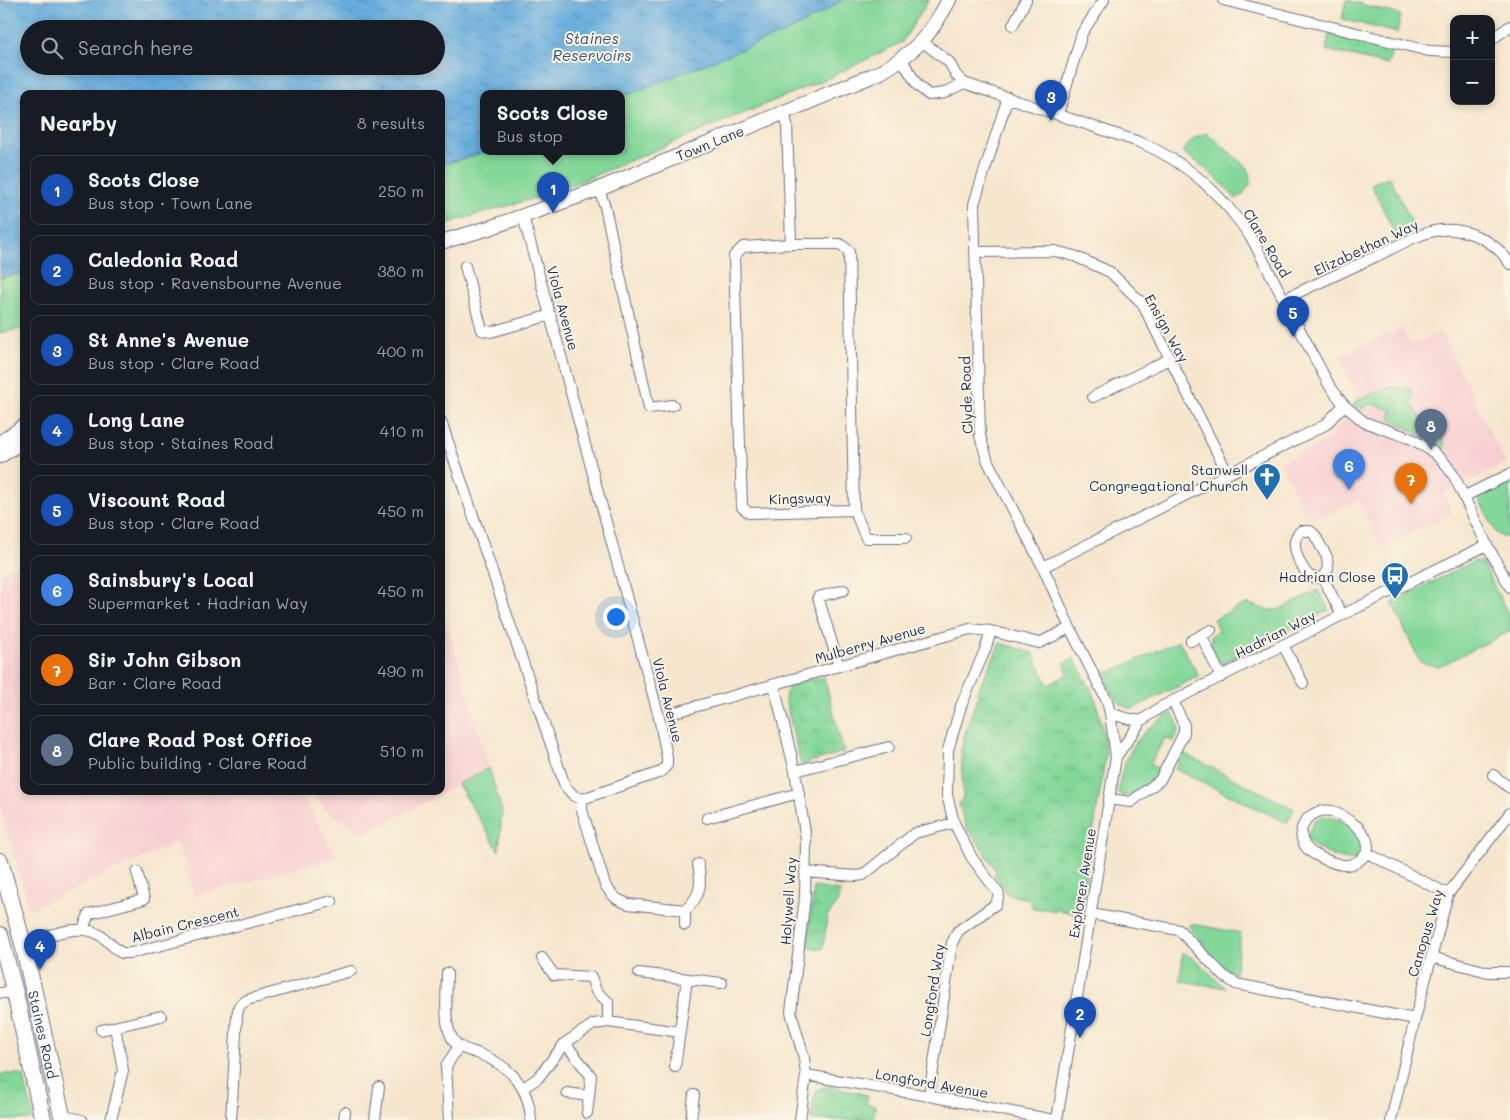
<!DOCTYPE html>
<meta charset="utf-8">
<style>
body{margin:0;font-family:Mali,sans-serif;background:#242831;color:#f1f3f6}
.controls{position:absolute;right:15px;top:15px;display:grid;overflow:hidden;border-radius:10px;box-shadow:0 2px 8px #0003}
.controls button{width:45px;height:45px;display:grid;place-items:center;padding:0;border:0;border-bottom:1px solid #363941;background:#171b24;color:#f1f3f6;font:25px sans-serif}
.you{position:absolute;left:615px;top:616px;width:18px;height:18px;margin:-12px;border:4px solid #fff;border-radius:50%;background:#1a73e8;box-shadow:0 0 0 8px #1a73e833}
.badge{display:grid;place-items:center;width:32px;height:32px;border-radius:50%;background:#ea580c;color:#fff;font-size:16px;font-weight:700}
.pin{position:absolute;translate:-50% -41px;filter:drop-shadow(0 1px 2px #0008)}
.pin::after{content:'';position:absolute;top:26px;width:18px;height:15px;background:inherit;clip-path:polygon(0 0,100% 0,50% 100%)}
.popup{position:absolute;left:480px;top:90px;width:145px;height:65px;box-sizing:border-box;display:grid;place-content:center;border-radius:10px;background:#171b24;filter:drop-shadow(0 1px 4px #0005);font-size:16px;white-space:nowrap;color:#9ea1a6}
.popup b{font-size:19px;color:#f1f3f6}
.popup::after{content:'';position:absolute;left:50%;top:100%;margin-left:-10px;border:10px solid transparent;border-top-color:#171b24}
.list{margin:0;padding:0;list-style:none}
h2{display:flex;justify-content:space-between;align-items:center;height:65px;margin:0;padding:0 20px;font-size:21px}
h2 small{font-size:16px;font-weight:400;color:#9ea1a6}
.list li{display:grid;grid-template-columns:32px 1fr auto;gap:15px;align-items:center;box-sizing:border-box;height:70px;margin:0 10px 10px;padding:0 10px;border:1px solid #363941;border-radius:10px}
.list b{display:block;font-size:19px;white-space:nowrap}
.list p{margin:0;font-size:16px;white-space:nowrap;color:#9ea1a6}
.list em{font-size:16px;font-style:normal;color:#9ea1a6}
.icon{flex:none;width:28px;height:28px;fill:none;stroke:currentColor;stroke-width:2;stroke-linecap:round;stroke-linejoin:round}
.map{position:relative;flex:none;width:1510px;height:1120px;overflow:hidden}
.search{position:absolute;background:#171b24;box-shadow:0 2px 8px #0003;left:20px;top:20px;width:425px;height:55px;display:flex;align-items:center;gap:12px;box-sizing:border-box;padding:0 18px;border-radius:28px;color:#9ea1a6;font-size:19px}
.panel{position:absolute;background:#171b24;box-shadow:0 2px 8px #0003;left:20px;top:90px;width:425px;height:705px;border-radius:10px}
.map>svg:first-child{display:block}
</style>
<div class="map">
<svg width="1510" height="1120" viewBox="0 0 1510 1120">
<defs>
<pattern id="park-tufts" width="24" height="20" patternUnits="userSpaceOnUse" patternTransform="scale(1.25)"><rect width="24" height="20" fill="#83d799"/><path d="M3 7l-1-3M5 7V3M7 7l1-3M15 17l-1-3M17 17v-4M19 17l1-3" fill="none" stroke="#71b986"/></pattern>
<pattern id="water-ripples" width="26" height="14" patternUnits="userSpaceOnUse" patternTransform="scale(1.25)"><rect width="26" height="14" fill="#66acdc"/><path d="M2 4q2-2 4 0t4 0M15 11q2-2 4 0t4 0" fill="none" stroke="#538cb6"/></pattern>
</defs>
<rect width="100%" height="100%" fill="#fcf5e5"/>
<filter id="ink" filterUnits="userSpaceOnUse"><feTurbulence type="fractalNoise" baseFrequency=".02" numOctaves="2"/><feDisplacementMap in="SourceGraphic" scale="10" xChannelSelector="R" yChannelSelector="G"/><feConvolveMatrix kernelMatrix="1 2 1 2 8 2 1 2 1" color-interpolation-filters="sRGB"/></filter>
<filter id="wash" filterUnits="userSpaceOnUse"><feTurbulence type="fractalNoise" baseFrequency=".0096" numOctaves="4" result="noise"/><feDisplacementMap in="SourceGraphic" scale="20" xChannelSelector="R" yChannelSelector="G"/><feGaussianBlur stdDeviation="1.12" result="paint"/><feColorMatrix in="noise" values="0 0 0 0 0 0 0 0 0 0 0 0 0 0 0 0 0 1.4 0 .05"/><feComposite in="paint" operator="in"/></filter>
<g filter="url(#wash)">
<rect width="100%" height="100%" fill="#f6e6cd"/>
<!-- built -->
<path fill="#f7cfd2" d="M1402,327L1411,345L1441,332L1506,463L1443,493L1452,513L1382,548L1358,500L1322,517L1304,512L1281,463L1330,438L1360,400L1339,357Z
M24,562V791H300L337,858L194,896L178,842L30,909L0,808V574L13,565Z
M441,611L457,656L489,768L362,835L323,808L314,791H441Z"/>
<!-- grass -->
<path fill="#83d799" stroke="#4f837c" d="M842,0H929L902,42L833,76L550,194L441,225V165L484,152H622V97L793,29L827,10Z
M1346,0L1401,15L1397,33L1342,19Z
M1329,34L1392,51L1388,65L1326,50Z
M1207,133L1248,168L1251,183L1243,194L1236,199C1220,180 1203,165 1182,152L1194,138Z
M1388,177L1390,178L1414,227L1396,236L1371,184Z
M24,272V328L0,333V278Z
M1391,387L1410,388L1414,395L1411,402L1432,436L1439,431L1445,444L1442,449L1435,447L1425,438L1390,418L1392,410L1371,404C1364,408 1361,411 1353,406L1356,400Z
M1510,482V537H1502L1497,534L1478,498Z
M1474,561L1482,562L1510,618V631L1438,667L1420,662L1392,603Z
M1318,590L1329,610L1221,664L1212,649L1211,636L1218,631L1214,619L1247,603L1267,610H1278Z
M1179,641L1199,676L1132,709C1115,705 1110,690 1103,675Z
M1172,713C1179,725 1182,729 1173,741L1165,738L1150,764L1159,770C1150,782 1138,795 1122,796L1118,793C1122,757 1139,729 1172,713Z
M1183,753L1294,809L1287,823L1175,769Z
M489,768L502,811L499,851L458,784Z
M1324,816C1345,820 1363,830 1363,853C1359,857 1355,860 1349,860C1341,860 1314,849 1310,842C1306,835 1311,827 1315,820Z
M1192,924L1241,933L1235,974C1216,968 1206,944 1192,931L1189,926Z
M1183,953C1200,959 1211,977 1226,988L1180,981Z"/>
<!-- park -->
<path fill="url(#park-tufts)" stroke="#4f837c" d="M1000,643L1033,653L1048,685L1068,674L1064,663L1074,658L1094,695L1102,725L1106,754L1080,913L1033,908L1029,899L1008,895L995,875L996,870L971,832L967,830L959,804L963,798L961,751L968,723L978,696L977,692Z
M824,677L844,752L801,765L785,699C786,679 808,680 824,677Z
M814,887L840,891L837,904L827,917L823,949L807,947Z
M0,1074H21L24,1077L34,1120H0Z
M827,1086L868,1095L866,1104L875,1106L873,1120H811L814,1096L818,1089Z"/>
<!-- water -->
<path fill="url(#water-ripples)" stroke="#406e9d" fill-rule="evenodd" d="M0,0H842L827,10L793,29L622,97V94H484V152L441,165V94H24V272L0,278ZM29,29H436V66H29Z"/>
</g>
<g filter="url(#ink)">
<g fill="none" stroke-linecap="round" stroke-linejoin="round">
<defs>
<path id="minor" d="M1223,0L1429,51L1454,52
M1013,25L1026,0
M1491,40L1510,26
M923,42L949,62L956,75L964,83L1139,142C1188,162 1225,197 1253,241L1329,385L1344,405L1364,422L1412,439L1433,452L1444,462L1454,476L1487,545L1510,587
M902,60L918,86L929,95L944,93L964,83
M1008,97L974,204L980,436L988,462L1043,567L1070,628L1107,701L1110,713L1116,757L1057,1120
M784,113L787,124L791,244L743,247L734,256L742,507L749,513L854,510L849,251L840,244H791
M1058,114L1082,33L1104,0
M599,189L605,207L649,408L673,405
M975,252L1055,251L1074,256L1110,272L1142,303L1228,474
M465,266L482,330L491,332L551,315
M1284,299C1316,284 1348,269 1381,254C1400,245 1420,232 1441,230C1468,228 1496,241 1510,264
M1093,397L1169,359
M441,421L565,786L574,796L582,799L661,772L667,765V757L659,717L523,216
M1465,496L1510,474
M854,510L866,538H906
M1301,531H1310L1314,534L1327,557L1328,568L1323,578L1310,577C1300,566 1287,542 1301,531Z
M1043,567L1325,425L1344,405
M1323,578L1342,615
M1201,635L1221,677
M1191,641L1211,630
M1283,645L1303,683
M839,666L818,597L844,590
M774,685L795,771L806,839L805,897L791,1012L804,1058L806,1075L800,1120
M676,712L970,629L991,631L1039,643L1070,628
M1110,713L1125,718L1141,721
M1116,757L1141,721L1159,708L1342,615L1487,545
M795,771L889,747
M1493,775L1510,788
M582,799V810L605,885L611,893L617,899L628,904L685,910C701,897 702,883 698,864
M1109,799L1131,802L1160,780L1184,733V725L1173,701
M707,818L799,793
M1367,853C1373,832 1348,819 1332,811C1312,807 1292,827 1306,847C1311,855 1338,866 1347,865C1355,865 1362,859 1367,853L1448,894
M805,872L856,876L863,875L915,833L954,823
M1091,914L1179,930L1224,976L1236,984L1415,1019
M685,925V910
M83,929L89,914L144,899L137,872
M23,944C42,938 79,922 98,934C107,939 113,948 122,953H131L332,901
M1431,957L1488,972H1510
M542,958L554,975L591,977L596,991L608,1002V1022
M447,973C447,992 443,1022 452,1038C457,1048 468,1050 477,1053C509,1065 529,1085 531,1120
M639,973L722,983
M0,993H15
M101,1030L161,1016
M565,1043L591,1076L589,1096L567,1093
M675,1067L687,979
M806,1075L929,1096L1054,1120
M523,1088L538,1078L565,1043L594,1024L608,1022L680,1032
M929,1096L952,943L958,931L996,904L999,894L972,858L954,823L947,795L948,750L961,706L985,650L991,631
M587,1113L589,1096
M63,1118L68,1117L82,1120
M111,1120L123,1070L115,1027
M231,1120L237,1015L239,1006L247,1000L351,971
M344,1120L345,1112
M375,1120L379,1087
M449,1120L446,1066L459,1046
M691,1120L694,1095
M1391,1120L1415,1019L1448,894L1510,813"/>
<path id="secondary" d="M441,242L489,228L599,189L881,72C917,50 929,37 949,0
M0,443L24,426
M0,456L24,440"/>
<g id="trunk">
<path id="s1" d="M0,861L23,944L63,1120"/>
<path d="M0,935L15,993L43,1120"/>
</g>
</defs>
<!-- minor casing -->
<use href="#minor" stroke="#686f85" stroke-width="12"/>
<!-- secondary casing -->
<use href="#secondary" stroke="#686f85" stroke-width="16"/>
<!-- trunk casing -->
<use href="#trunk" stroke="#686f85" stroke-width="18"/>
<!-- minor -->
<use href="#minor" stroke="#fff" stroke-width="10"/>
<!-- secondary -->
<use href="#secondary" stroke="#fff" stroke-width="14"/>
<!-- trunk -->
<use href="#trunk" stroke="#fff" stroke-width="16"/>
</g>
</g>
<!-- icons -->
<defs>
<symbol id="church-pin" viewBox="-11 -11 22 30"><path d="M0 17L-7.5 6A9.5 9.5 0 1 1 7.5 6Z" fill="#1f6fb2" stroke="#fcf5e5"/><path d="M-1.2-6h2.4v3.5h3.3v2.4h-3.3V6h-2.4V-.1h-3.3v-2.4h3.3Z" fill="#fff"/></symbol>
<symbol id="bus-pin" viewBox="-11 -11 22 30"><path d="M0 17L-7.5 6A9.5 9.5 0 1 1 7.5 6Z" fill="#1f6fb2" stroke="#fcf5e5"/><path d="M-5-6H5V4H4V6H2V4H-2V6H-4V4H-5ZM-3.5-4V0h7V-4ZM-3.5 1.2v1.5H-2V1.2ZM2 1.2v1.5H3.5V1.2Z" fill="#fff"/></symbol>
</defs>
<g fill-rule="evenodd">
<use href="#church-pin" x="1251" y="461" width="32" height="43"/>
<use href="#bus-pin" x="1379" y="560" width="32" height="43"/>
</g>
<g text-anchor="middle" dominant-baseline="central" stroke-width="4" stroke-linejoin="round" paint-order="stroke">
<!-- street labels -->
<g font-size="14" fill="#1b2f5e" stroke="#fcf5e5">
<text transform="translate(710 143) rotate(-22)">Town Lane</text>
<text transform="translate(1267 243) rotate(59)">Clare Road</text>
<text transform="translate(1366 247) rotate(-25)">Elizabethan Way</text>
<text transform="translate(563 308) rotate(75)">Viola Avenue</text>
<text transform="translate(1167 328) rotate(61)">Ensign Way</text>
<text transform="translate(966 395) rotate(-92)">Clyde Road</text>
<text transform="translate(800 498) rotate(-2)">Kingsway</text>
<text transform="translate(1275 634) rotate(-27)">Hadrian Way</text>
<text transform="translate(870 643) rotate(-16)">Mulberry Avenue</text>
<text transform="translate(668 700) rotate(76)">Viola Avenue</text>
<text transform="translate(1082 883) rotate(-81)">Explorer Avenue</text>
<text transform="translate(788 901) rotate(-86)">Holywell Way</text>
<text transform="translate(185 924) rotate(-14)">Albain Crescent</text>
<text transform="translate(1425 933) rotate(-73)">Canopus Way</text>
<text transform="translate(932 990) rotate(-81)">Longford Way</text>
<text stroke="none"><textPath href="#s1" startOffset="179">Staines Road</textPath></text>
<text transform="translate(932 1083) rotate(10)">Longford Avenue</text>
</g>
<!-- poi labels -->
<g font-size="14" fill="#1b2f5e" stroke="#fcf5e5" text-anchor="end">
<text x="1248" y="469">Stanwell<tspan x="1248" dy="16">Congregational Church</tspan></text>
<text x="1376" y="576">Hadrian Close</text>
</g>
<!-- water labels -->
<g font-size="15" font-style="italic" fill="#325484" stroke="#fcf5e5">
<text x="592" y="38">Staines<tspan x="592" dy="17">Reservoirs</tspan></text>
</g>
</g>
</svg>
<div class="controls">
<button>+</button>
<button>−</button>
</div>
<div class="you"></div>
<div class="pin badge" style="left:553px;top:213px;background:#1a4fb4">1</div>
<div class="popup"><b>Scots Close</b>Bus stop</div>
<div class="pin badge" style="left:1080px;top:1038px;background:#1a4fb4">2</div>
<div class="pin badge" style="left:1051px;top:121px;background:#1a4fb4">3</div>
<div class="pin badge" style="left:40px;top:970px;background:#1a4fb4">4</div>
<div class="pin badge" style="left:1293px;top:337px;background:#1a4fb4">5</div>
<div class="pin badge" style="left:1349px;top:490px;background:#3f7fe0">6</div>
<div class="pin badge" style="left:1411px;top:504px;background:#e8710a">7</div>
<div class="pin badge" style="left:1431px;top:450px;background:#5c6f8a">8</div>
<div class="search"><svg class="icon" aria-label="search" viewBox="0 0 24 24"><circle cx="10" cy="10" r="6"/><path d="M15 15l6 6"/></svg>Search here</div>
<section class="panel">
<h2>Nearby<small>8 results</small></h2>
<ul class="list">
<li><span class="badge" style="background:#1a4fb4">1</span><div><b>Scots Close</b><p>Bus stop · Town Lane</p></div><em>250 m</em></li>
<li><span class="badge" style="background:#1a4fb4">2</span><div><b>Caledonia Road</b><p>Bus stop · Ravensbourne Avenue</p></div><em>380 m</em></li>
<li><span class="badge" style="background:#1a4fb4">3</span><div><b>St Anne's Avenue</b><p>Bus stop · Clare Road</p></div><em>400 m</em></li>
<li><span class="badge" style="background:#1a4fb4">4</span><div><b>Long Lane</b><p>Bus stop · Staines Road</p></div><em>410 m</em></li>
<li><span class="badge" style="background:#1a4fb4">5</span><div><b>Viscount Road</b><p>Bus stop · Clare Road</p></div><em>450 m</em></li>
<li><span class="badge" style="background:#3f7fe0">6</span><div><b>Sainsbury's Local</b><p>Supermarket · Hadrian Way</p></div><em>450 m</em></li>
<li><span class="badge" style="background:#e8710a">7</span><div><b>Sir John Gibson</b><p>Bar · Clare Road</p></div><em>490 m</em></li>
<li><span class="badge" style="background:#5c6f8a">8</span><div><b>Clare Road Post Office</b><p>Public building · Clare Road</p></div><em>510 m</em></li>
</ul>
</section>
</div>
